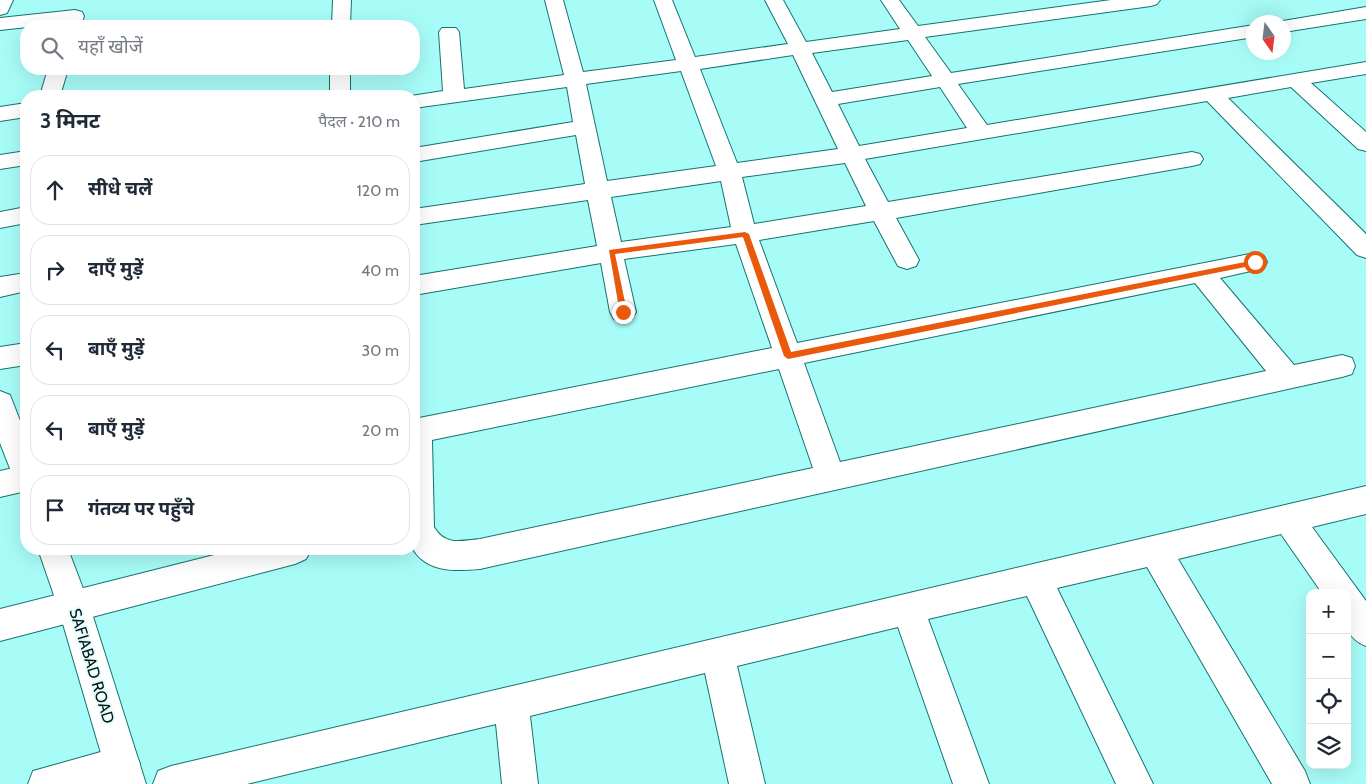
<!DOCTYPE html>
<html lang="hi">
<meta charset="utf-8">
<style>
body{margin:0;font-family:Cabin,"Noto Sans Devanagari",sans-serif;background:#f2f2f3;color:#1f2937}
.controls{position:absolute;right:15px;bottom:15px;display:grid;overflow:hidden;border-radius:10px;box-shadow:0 5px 20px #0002}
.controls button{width:45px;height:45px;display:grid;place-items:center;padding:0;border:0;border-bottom:1px solid #e0e1e3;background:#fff;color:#1f2937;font:25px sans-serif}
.compass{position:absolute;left:1246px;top:15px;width:45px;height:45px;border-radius:50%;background:#fff;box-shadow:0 5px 20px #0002;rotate:166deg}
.stop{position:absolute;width:15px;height:15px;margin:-11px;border:4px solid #ea580c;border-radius:50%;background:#fff}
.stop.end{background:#ea580c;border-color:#fff;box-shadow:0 1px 5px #0008}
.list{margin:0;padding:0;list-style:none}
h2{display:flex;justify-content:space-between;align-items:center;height:65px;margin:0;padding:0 20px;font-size:21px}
h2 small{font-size:16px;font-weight:400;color:#747a83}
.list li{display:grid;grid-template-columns:32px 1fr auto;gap:15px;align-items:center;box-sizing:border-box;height:70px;margin:0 10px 10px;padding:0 10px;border:1px solid #e0e1e3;border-radius:20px}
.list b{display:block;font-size:19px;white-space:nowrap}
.list em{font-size:16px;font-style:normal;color:#747a83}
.icon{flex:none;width:28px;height:28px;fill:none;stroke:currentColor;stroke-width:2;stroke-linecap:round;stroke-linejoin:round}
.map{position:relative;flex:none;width:1366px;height:784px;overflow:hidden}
.search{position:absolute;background:#fff;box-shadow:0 5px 20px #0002;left:20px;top:20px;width:400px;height:55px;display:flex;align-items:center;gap:12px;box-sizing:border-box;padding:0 18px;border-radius:20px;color:#747a83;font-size:19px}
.panel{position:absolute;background:#fff;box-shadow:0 5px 20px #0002;left:20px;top:90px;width:400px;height:465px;border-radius:20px}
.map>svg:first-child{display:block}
</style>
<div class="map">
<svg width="1366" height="784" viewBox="0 0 1366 784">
<rect width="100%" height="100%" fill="#a8fcf8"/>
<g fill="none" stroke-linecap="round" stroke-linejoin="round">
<defs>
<path id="minor" d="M0,0H13L7,13L0,15Z
M333,0H351L350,26H332Z
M545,0H563L583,72L676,60L654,0H672L695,57L788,44L765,0H783L806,42L900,29L881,0H899L918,26L1111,0H1160L1157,4L1151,6L925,37L951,73L1254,25V37L958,84L987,125L1366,62V74L1311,83L1366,132V151L1358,149L1291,87L1228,98L1366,234V258L1357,255L1207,101L865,159L888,202L1192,152L1200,154L1203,159L1200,164L1192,166L896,218L919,260L916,266L907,269L898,266L874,221L759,240L797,343L1255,253L1264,256L1267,262L1264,268L1220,278L1294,365L1342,355L1352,358L1355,366L1352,374L1342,377L480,569C456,571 427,573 413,549L414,419L772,348L736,244L624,259L636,312L632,319L623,322L614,319L610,312L601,263L414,295V276L597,246L588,200L414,225V209L585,184L576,135L414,162V148L573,122L567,87L414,108V96H411L443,91L439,32L442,28H456L459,32L464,89L564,75ZM908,40L932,76L832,92L812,53ZM793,55L838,149L737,163L700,69ZM681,71L716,166L607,181L586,84ZM940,87L967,128L859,146L838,104ZM845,163L866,206L754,224L742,177ZM721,181L731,227L621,242L611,197ZM1195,283L1266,371L840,462L804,363ZM779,369L813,468L480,539C461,541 445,546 434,527L432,440Z
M1366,7V19L1284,32V22H1277Z
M75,10L82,12L84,16L81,26H63L64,23L0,30V18Z
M48,69H68L60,96H40Z
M330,69H350V96H330Z
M26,103V117L0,121V107Z
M26,151V165L0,169V155Z
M26,207V223L0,228V212Z
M26,273V291L0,297V277Z
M26,343V365L0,369V347Z
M26,465V491L0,497V471Z
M1366,486V514L1312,527L1366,601V646C1340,635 1347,617 1347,593H1322L1281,534L1178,559L1305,771L1310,784H1272L1147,567L1057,588L1153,784H1116L1027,596L928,619L989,784H953L898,627L737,666L765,784H729L705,673L530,716L538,784H502L496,724L247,784H153L158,771L171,766Z
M238,549H311L306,559L295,564L0,641V609Z
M122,746L135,751L140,764L135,777L115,784H28L33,771Z"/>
<path id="tertiary" d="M0,391L10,395L26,436V488L16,484L0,443Z
M38,549H68L90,607L146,784H110L58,607Z"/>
</defs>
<!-- minor casing -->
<use href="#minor" stroke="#147371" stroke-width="2"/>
<!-- tertiary casing -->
<use href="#tertiary" stroke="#147371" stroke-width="2"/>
<!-- minor -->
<use href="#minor" fill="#fff" fill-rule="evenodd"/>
<!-- tertiary -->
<use href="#tertiary" fill="#fff" fill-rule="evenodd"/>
</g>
<!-- route -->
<path fill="#ea580c" d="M745,232L749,234L791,352L1255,260L1259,262L1255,265L788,359L784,356L743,237L615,254L627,312L620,314L609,250Z"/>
<g text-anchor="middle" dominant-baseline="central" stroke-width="4" stroke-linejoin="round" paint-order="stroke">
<!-- near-street labels -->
<g font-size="16" fill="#021818" stroke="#e8fcfb">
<text transform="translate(92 666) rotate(73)">SAFIABAD ROAD</text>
</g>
</g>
</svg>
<div class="controls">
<button>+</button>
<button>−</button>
<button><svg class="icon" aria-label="locate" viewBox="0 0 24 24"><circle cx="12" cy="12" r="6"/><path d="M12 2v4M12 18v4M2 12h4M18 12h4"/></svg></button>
<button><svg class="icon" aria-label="layers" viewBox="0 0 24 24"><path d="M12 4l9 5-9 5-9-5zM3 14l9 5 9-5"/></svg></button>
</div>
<svg class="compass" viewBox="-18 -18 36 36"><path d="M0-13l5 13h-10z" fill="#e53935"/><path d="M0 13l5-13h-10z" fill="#747a83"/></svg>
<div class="stop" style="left:1255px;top:262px"></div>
<div class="stop end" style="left:623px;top:312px"></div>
<div class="search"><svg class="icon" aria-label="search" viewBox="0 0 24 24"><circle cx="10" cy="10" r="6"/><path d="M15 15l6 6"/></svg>यहाँ खोजें</div>
<section class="panel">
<h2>3 मिनट<small>पैदल · 210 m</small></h2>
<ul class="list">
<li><svg class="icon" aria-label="ahead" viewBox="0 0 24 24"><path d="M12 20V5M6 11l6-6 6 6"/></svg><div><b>सीधे चलें</b></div><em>120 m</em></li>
<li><svg class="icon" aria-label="right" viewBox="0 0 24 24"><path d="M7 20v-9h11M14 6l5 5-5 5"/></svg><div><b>दाएँ मुड़ें</b></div><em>40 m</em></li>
<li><svg class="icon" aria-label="left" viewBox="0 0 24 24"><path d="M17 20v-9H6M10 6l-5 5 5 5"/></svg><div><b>बाएँ मुड़ें</b></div><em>30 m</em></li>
<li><svg class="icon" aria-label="left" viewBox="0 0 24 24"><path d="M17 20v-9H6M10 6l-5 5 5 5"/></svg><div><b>बाएँ मुड़ें</b></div><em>20 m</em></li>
<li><svg class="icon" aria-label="arrive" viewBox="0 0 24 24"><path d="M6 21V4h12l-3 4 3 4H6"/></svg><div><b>गंतव्य पर पहुँचे</b></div></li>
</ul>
</section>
</div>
